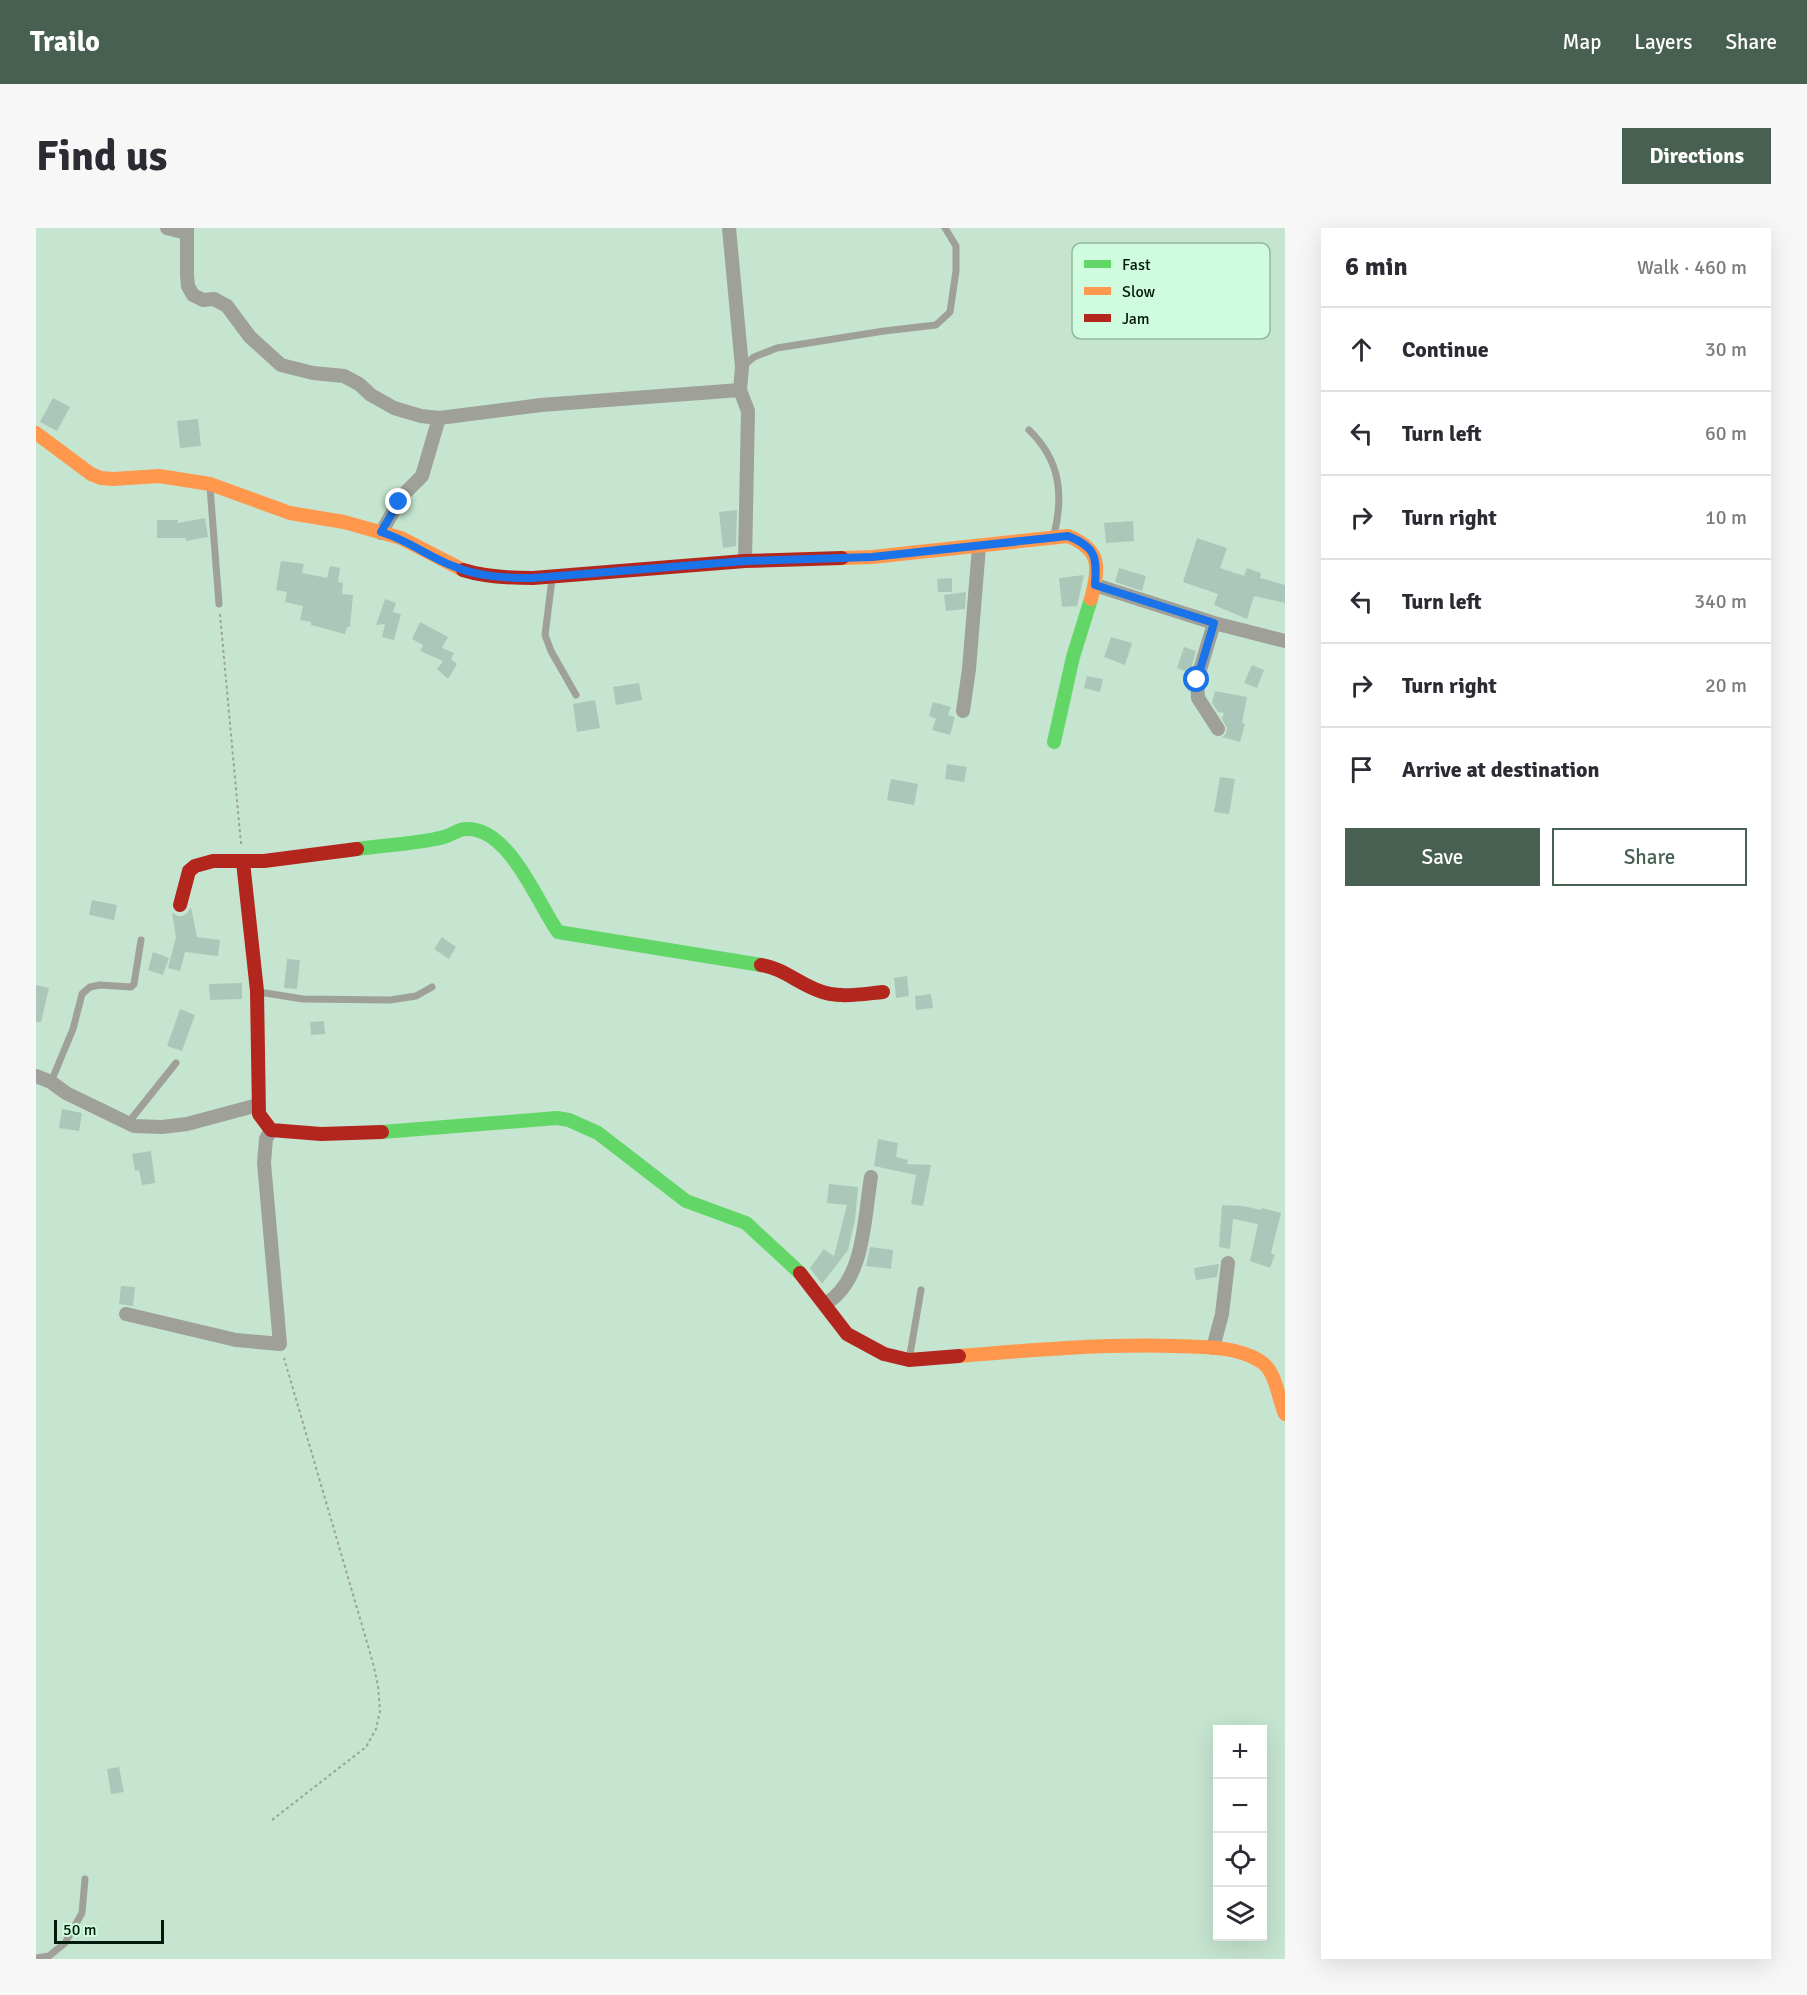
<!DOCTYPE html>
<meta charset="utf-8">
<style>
body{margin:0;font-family:Signika,sans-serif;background:#f7f7f7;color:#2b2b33}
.controls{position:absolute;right:18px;bottom:18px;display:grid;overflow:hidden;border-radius:0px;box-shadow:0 6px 24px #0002}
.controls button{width:54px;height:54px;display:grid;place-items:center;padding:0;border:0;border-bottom:2px solid #e1e1e2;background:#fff;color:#2b2b33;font:30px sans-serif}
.scale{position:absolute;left:18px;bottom:15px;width:110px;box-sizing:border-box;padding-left:6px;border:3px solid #03190c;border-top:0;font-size:16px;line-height:21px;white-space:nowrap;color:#03190c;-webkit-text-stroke:4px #cffcde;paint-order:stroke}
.stop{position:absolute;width:18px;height:18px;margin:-14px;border:4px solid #1a73e8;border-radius:50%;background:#fff}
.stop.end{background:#1a73e8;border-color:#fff;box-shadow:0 2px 6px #0008}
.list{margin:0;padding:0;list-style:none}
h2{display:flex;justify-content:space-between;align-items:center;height:78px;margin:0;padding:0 24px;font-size:26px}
h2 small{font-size:20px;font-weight:400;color:#7c7c81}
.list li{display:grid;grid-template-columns:39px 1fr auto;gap:18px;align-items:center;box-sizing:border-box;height:84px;padding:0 24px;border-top:2px solid #e1e1e2}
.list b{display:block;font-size:22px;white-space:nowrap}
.list em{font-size:20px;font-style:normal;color:#7c7c81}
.actions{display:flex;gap:12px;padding:18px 24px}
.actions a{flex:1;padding:14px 0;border:2px solid #476051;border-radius:0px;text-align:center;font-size:21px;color:#476051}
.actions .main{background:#476051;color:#fff}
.icon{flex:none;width:33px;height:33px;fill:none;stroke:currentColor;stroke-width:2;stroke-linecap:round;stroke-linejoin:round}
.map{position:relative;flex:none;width:1249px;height:1731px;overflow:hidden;border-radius:0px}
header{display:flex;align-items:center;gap:36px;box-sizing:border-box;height:84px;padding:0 30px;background:#476051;color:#fff}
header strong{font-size:28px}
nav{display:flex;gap:33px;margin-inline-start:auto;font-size:21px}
.intro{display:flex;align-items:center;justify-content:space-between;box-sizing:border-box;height:144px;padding:0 36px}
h1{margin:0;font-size:42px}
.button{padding:15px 27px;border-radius:0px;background:#476051;color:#fff;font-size:21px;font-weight:700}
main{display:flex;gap:36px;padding:0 36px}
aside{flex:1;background:#fff;border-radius:0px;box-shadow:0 6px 24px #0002}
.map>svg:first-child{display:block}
</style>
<header>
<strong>Trailo</strong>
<nav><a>Map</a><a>Layers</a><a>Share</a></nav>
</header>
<div class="intro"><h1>Find us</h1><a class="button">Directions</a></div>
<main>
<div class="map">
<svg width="1249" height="1731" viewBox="0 0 1249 1731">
<rect width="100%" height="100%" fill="#c5e5d0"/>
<!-- building -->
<path fill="#abc7ba" d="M17,170L34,179L21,203L4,194Z
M162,191L165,218L144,220L141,193Z
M701,282L700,318L687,320L683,284Z
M169,290L172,309L150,313V310H121V292H142V295Z
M1097,293L1098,313L1070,315L1068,295Z
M1161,310L1191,320L1184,340L1208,348L1211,340L1225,345L1224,350L1249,357V375L1218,368L1211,391L1178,377L1182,366L1147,354Z
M245,333L268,336L266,345L291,350L294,338L304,340L302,354L307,355L306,366L317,367L314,399H311L309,406L275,397V394L264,392L267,378L249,374L251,364L240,362Z
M1083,340L1110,348L1106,363L1079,354Z
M1048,347L1041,378L1026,379L1023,350Z
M916,350V364H902L901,351Z
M930,364L929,381L910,383L908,367Z
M349,371L360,375L357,384L365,386L358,412L346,409L349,396L340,397Z
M384,394L412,409L406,420L418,425L415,431L421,436L412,451L401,441L407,433L384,423L387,417L376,411Z
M1075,409L1096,415L1089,437L1068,429Z
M1148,419L1160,423L1154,445L1141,440Z
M1216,437L1228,442L1221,460L1208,455Z
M1051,448L1067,451L1064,464L1048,460Z
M603,455L606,472L580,477L577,459Z
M1179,463L1211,469L1206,495L1209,496L1204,514L1186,509L1190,506L1191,500L1186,491L1188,485L1182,484L1176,475Z
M559,472L564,500L541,504L537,476Z
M897,474L915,479L912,487L919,489L914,507L896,502L900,491L893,488Z
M911,536L931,539L928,554L909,551Z
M1184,549L1199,551L1193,586L1178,584Z
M855,551L882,556L878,577L851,572Z
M56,672L81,677L78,692L53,687Z
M155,679L161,709L184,712L182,728L149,724L144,743L132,740L140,709L136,685L142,688H147L152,684Z
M406,709L420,719L413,731L398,721Z
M117,724L133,730L127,747L112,742Z
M251,731L264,732L261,761L248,760Z
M871,748L873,768L860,770L858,750Z
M206,755V771L174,772L173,756Z
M0,757L13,760L5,794H0Z
M895,766L897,780L880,782L879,768Z
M144,781L159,787L146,823L131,818Z
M288,793L289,806L275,807L274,794Z
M26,881L46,885L43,903L23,900Z
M842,911L862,915L860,929L872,932L871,936L895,937L887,978L875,976L880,947L838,938Z
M115,923L119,955L106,957L103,942L99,943L96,926Z
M793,956L822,959L819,992L812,1022L786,1056L774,1040L788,1021L798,1028L811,977L791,975Z
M1186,977L1207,978L1225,982L1226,980L1245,985L1235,1025L1239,1027L1234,1040L1214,1033L1222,996L1197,991L1194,1021L1183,1019Z
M834,1019L857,1022L855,1041L830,1038Z
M1183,1036L1181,1049L1160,1052L1158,1040Z
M85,1058L99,1059L97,1078L83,1076Z
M83,1539L88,1564L75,1566L71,1541Z"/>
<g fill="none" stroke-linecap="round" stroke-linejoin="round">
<!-- path -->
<path stroke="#9aa49a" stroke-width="2" stroke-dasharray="3 3" stroke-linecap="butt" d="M184,386L205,616
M236,1592L330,1519L340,1501L344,1483L342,1458L337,1435L248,1130"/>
<!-- lane -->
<path stroke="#9fa099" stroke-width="7" d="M706,139L718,129L741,120L848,103L900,97L914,84L920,43V18L909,0
M993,202C1024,232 1028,266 1018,307
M174,259L183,376
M516,351L509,407L515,423L540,467
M223,764L267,771L354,772L380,768L396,759
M15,854L37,801L46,766L54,759L64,757L95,759L98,756L105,712
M92,895L140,835
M873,1132L885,1062
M0,1730L13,1728L29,1715L46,1685L49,1651"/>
<!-- street -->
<path stroke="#9fa099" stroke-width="14" d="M131,0L150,5
M151,0V48L152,58L157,67L167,72L178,71L191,78L214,109L245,137L277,145L308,148L323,156L335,167L358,180L385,188L403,190L505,177L704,162
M693,0L706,139L704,162L712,183L709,333
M345,305L366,268L386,248L403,190
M1059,357L1178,395L1249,413
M1178,395L1161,452L1162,470L1182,501
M927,483L933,441L943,319
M0,848L15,854L30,865L98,898L126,899L151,896L222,877
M789,1076C829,1053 828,990 835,949
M90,1086L200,1112L244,1116L228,935L230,911L235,902
M1177,1120L1186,1086L1192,1035"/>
<!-- fast -->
<path stroke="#63d668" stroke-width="14" d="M1018,514L1037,429L1055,371
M321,621C348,617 381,616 408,609C416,607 422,601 430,601C473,599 501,674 522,704L725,737
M346,904L521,890L533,892L562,905L650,973L710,995L764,1045"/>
<!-- slow -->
<path stroke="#ff974d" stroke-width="14" d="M0,205L55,246L65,250L77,251L123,248L174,256L254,285L308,294L365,310L427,342
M806,330L836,329L1032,308C1066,322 1063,339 1055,371
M923,1128C994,1122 1067,1116 1139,1118C1166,1119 1200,1118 1224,1133C1240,1142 1242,1170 1249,1186"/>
<!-- jam -->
<path stroke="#b3261e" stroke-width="14" d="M427,342C449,349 473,350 497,350L709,333L806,330
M207,634L221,763L223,886L235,902L285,906L346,904
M144,677L153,643L159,638L177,633H228L321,621
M725,737C746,740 762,755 781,762C802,771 826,766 847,764
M764,1045L811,1106L848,1126L873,1132L923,1128"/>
</g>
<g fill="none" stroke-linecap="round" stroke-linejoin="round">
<!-- route -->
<path stroke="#1a73e8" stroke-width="8" d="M363,274L345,304C372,312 391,328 417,338C442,349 470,350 497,350L709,333L836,329L1032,308C1060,319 1061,329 1059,357L1178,395L1161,452"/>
</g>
<!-- legend -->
<rect x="1036" y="15" width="198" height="96" rx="9" fill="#cffcde" stroke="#92b89f" stroke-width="1.5"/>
<rect x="1048" y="32" width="27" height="8" fill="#63d668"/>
<rect x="1048" y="59" width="27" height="8" fill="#ff974d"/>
<rect x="1048" y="86" width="27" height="8" fill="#b3261e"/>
<g font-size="16" fill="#03190c">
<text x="1086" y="42">Fast</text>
<text x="1086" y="69">Slow</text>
<text x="1086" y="96">Jam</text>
</g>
</svg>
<div class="controls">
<button>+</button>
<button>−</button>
<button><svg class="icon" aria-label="locate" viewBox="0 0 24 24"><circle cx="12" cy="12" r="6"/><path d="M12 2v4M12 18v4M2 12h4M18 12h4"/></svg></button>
<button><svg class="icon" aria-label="layers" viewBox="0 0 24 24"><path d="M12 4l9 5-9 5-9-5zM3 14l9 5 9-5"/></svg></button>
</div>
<div class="scale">50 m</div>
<div class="stop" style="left:1161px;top:452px"></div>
<div class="stop end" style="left:363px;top:274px"></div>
</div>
<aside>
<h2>6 min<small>Walk · 460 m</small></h2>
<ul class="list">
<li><svg class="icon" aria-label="ahead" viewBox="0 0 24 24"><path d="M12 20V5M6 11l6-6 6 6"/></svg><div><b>Continue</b></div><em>30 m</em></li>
<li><svg class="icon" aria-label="left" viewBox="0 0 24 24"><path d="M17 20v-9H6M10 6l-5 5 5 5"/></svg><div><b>Turn left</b></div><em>60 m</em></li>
<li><svg class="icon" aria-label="right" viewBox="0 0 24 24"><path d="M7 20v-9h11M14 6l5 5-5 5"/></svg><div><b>Turn right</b></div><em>10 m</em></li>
<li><svg class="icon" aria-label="left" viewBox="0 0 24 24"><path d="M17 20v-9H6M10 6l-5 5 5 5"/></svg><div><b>Turn left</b></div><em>340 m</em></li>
<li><svg class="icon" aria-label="right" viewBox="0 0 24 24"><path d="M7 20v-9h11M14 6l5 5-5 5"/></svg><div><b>Turn right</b></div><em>20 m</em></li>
<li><svg class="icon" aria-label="arrive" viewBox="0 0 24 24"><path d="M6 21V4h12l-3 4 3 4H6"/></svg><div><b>Arrive at destination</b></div></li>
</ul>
<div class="actions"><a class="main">Save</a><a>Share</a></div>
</aside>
</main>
